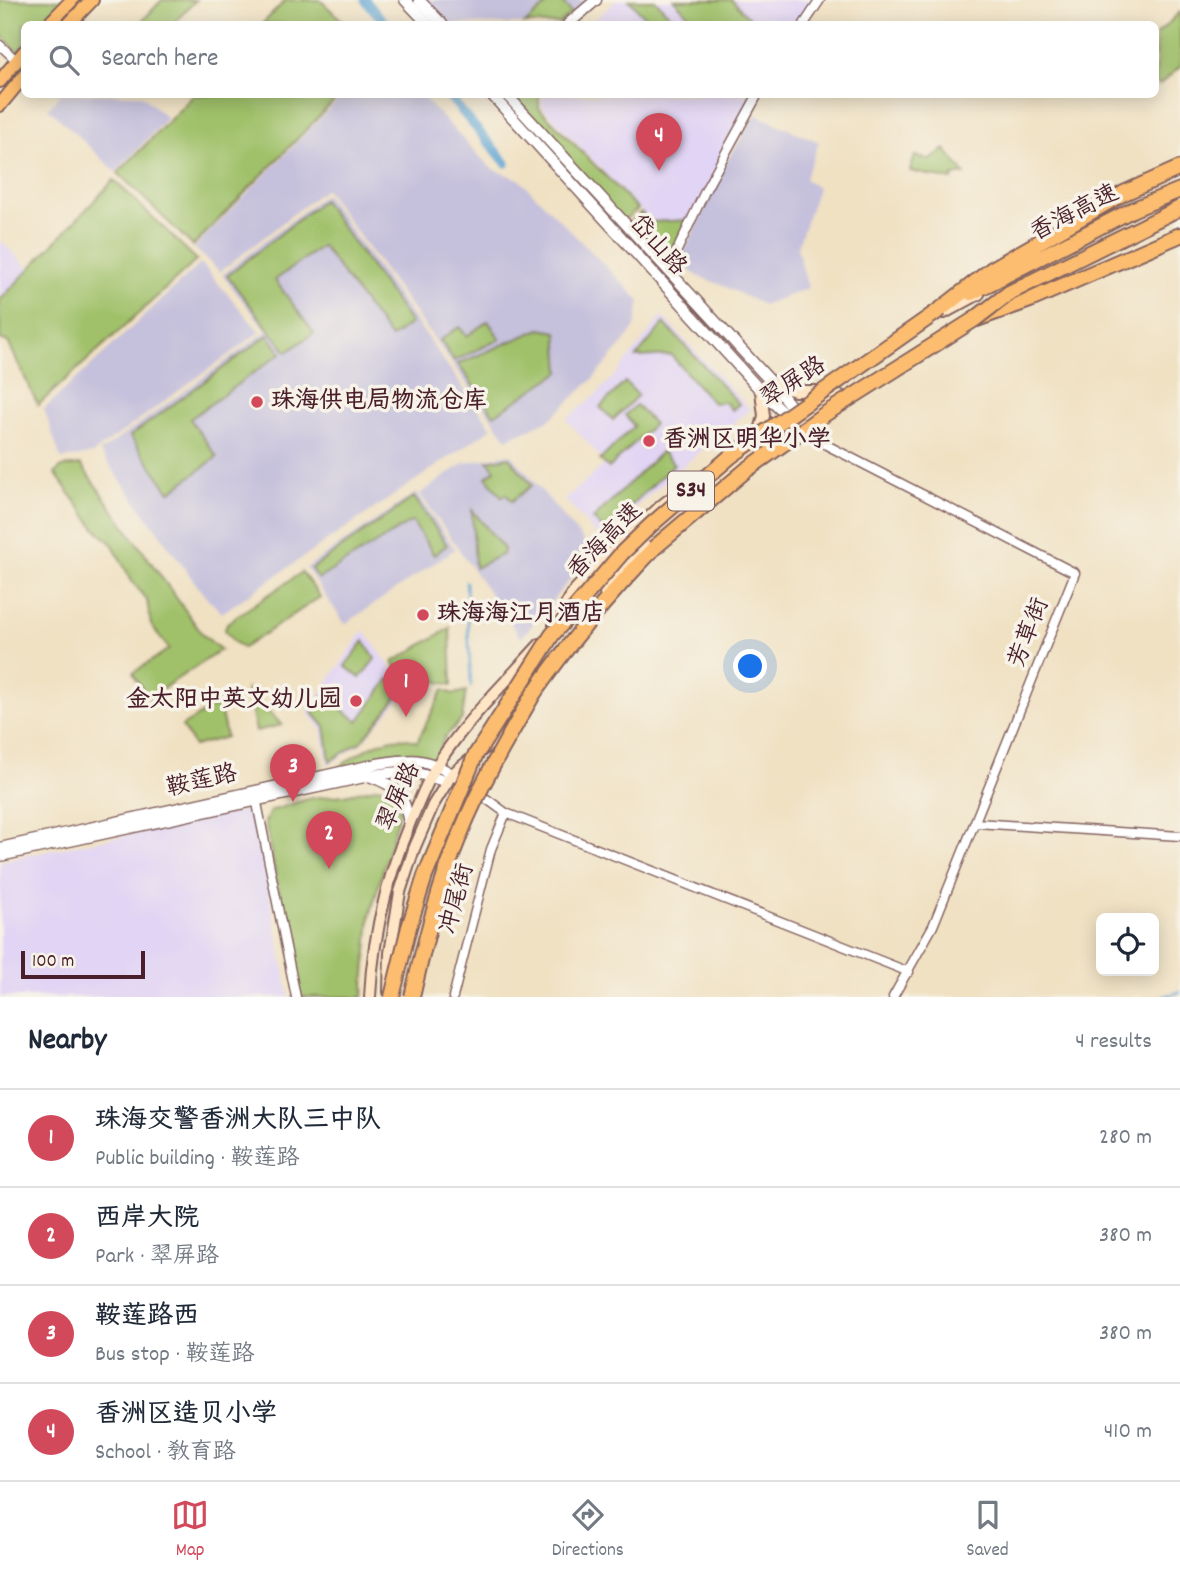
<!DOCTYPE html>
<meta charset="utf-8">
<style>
body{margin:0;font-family:Dekko,"LXGW WenKai TC",sans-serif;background:#f2f2f3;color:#1f2937}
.controls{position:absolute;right:21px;bottom:21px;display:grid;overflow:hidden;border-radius:10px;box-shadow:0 4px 18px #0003}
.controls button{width:63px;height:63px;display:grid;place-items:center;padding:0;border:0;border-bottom:2px solid #e0e1e3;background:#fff;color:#1f2937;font:35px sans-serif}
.scale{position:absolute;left:21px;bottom:18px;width:124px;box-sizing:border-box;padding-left:7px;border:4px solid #4a1f2b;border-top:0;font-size:19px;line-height:24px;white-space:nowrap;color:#4a1f2b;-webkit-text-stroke:5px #f7f3e8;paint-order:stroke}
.you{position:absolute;left:751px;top:667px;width:24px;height:24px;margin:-18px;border:5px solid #fff;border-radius:50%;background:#1a73e8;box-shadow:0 0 0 10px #1a73e833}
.badge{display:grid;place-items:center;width:46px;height:46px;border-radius:50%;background:#d1495b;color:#fff;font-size:23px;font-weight:700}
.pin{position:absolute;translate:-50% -58px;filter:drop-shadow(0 2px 4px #0008)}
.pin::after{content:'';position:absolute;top:37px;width:24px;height:21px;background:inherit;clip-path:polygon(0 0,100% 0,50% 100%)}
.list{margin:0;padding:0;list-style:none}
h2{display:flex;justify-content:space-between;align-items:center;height:91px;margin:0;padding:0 28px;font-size:30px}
h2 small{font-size:23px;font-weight:400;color:#747a83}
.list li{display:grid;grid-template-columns:46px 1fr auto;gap:21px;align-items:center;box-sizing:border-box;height:98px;padding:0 28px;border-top:2px solid #e0e1e3}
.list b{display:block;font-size:26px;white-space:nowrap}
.list p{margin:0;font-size:23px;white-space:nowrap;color:#747a83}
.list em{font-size:23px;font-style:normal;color:#747a83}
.icon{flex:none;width:38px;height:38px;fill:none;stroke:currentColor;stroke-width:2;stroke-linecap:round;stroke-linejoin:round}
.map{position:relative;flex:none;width:1180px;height:997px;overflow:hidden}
.search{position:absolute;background:#fff;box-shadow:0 4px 18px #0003;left:21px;right:21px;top:21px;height:77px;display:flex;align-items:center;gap:18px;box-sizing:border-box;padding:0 24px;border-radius:10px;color:#747a83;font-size:26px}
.sheet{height:483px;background:#fff}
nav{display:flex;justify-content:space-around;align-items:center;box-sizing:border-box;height:98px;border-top:2px solid #e0e1e3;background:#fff;font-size:19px;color:#747a83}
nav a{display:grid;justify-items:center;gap:4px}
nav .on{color:#d1495b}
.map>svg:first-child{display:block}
</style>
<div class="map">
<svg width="1180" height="997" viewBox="0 0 1180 997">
<rect width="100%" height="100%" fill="#f7f3e8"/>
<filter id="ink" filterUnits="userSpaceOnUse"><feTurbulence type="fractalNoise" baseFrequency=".0143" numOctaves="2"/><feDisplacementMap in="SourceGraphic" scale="14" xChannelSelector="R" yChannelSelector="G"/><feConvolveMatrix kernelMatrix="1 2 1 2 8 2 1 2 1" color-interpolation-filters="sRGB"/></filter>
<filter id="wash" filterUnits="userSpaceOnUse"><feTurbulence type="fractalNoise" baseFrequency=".00686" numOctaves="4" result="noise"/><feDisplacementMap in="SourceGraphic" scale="28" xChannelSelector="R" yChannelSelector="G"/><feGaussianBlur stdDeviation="1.57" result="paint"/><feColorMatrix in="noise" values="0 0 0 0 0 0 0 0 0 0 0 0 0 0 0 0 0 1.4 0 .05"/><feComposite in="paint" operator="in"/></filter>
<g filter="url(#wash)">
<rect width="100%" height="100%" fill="#f0e1c3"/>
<!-- built -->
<path fill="#e1d4f4" d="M617,0H815L801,24H590Z
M542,95H758L691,220L651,221L542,107Z
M0,240L30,269L0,299Z
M662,316L750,409L599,538L565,499L606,463L566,419L594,397L617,373Z
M364,630L407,690L362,743L328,765L322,729L307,712Z
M253,809L289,997H0V861Z"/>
<!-- industrial -->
<path fill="#c5c0db" d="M420,0H590L562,24H442Z
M61,94L142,95L167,118L116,172L48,108Z
M343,95H421L492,169L519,179L640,301L635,327L623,344L592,380L549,420L507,439L325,189L220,272L194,248Z
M756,115L819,142L805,179L818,188L797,248L808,288L763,305L722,285L699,277L679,262L727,161Z
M325,194L492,428L222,613L204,595L100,452L267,331L222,275Z
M201,263L260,332L92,454L61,459L44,409Z
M511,454L593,552L521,638L420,494L464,463Z
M416,493L455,549L345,624L306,568Z"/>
<!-- green -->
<path fill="#a0c16a" stroke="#75704a" stroke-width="2" d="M0,0H64L42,24H24V44L18,52L0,34Z
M162,0H196L173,24H139Z
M286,0H320L346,24H262Z
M552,0H560L572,13L560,24H525Z
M629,0H655L678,24H652Z
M674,0H732L748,17L751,24H697Z
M1180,12V67L1159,85L1156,81V35Z
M194,95H340L193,246L118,173Z
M502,95H539V108L638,209L618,225Z
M945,149L965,174L953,176L952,180L910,171L915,156L930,160Z
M114,180L197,260L38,405L8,342L0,339V300Z
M323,200L411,323L391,338L322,246L275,280L314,333L287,352L227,276Z
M641,212L651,222L688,220L663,278L620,230Z
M488,321L500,339L454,361L440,340L459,327L467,336Z
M664,323L739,404L732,410L725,402L713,403L671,355L636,357Z
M540,329L557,332L560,372L494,415L458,364Z
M268,335L281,353L190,419L217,457L170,492L130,436Z
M625,382L638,395L613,420L600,407Z
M636,405L654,424L609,468L600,460L634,426L625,415Z
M662,451L674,464L605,531L593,519Z
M509,457L532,485L512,501L506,494L502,497L486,477L495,470L488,461Z
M81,465L203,635L221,650L148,698L133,673L169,649L151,625L147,600L131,580L113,545L95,528L55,473L62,467Z
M414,497L447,545L434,555L412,521L318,579L311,569Z
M472,510L504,549L503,554L475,568Z
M302,572L320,597L243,648L233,641L225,630L227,623Z
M450,628L452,685L426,679L408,685L393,662Z
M364,641L375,659L360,678L345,666Z
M389,679L403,690L362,741L330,761L325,727L312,712L324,696L358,721Z
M247,690L282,725L256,731Z
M443,690L454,694L466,691L462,719L444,738L434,766L414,761L326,776C350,760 386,728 417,742Z
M219,703L226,737L194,746L182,726Z
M379,787L393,794L400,810L370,916L363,997H300L265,822L270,811L311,798L345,795Z"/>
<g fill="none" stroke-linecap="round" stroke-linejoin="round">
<!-- stream -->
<path stroke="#5ba2d1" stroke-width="2.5" d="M466,582L471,686
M1162,997L1180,992"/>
<!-- canal -->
<path stroke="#5ba2d1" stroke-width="9" d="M365,0L386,24
M447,94L506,163"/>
</g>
</g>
<g filter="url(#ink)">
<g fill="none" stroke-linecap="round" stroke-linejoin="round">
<defs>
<path id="minor" d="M804,24L820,0
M0,45L17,61
M669,271L673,259L707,187L758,94
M800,428L807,435L1075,573L933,926L893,997
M452,774L506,813L909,972
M256,798L296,997
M976,823L1180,836
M453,997L491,849L506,813"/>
<path id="tertiary" d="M405,0L428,24
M419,0L442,24
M568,24L596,0
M491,94L761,391L790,419
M506,94L773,384L798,415
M369,776C397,786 404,793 409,823
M0,848L377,764C409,759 423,756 452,774
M0,856L369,776C405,770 412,770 447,782"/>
<path id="secondary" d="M944,313L979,294
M773,384L795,391H818
M760,431L764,416L761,391
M605,593C668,512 754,448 841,396
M554,625L574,591L603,560L662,505L684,488
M389,992L390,953L400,892L414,849L433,805L452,774L499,737L518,709
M370,997C373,927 392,859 422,795C427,784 432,772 439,762C467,719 506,682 540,644"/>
<path id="primary" d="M49,24L72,0
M69,24L92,0
M0,81L24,52
M0,105L24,76"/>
<path id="motorway" d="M971,293L1134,209L1180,190
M941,309L992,269L1124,193L1180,168
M977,319L1030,300L1180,235
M534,693C570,641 610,594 654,548"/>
</defs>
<!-- minor casing -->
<use href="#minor" stroke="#846360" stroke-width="11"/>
<!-- tertiary casing -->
<use href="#tertiary" stroke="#846360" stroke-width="13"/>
<!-- secondary casing -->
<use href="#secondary" stroke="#846360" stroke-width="14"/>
<!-- primary casing -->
<use href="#primary" stroke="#846360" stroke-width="16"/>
<!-- motorway casing -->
<use href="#motorway" stroke="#846360" stroke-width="18"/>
<!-- minor -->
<use href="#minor" stroke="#fff" stroke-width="8"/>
<!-- tertiary -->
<use href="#tertiary" stroke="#fff" stroke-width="10"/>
<!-- secondary -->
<use href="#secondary" stroke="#fee5c5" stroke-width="10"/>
<!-- primary -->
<use href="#primary" stroke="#fcbd6f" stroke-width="12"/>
<!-- motorway -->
<use href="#motorway" stroke="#fcbd6f" stroke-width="14"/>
<defs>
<path id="motorway-bridge" d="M654,548L745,471L825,414L975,319L1009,293L1180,208
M392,997L409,927L425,876L475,756L552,635L622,553L651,525L731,456L941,309
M412,997C425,941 439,885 461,832C481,783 508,738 534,693"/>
</defs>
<!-- motorway-bridge casing -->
<use href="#motorway-bridge" stroke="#846360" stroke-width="18" stroke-linecap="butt"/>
<!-- motorway-bridge -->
<use href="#motorway-bridge" stroke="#fcbd6f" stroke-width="14"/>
</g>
</g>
<!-- markers -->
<g fill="#d1495b" stroke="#f7f3e8" stroke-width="2.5">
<circle cx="257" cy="402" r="7"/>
<circle cx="649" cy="441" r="7"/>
<circle cx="423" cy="615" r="7"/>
<circle cx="356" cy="701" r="7"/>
</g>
<g text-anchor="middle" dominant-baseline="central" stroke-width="7" stroke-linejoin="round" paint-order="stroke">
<!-- shield labels -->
<rect fill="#f7f3e8" stroke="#7e5f64" stroke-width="2" x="668" y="471.5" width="46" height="39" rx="5"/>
<g font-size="23" font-weight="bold" fill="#4a1f2b">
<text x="691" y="491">S34</text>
</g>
<!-- street labels -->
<g font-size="24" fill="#4a1f2b" stroke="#f7f3e8">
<text transform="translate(1075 214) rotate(-27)">香海高速</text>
<text transform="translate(657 246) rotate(48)">岱山路</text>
<text transform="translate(794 383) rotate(-33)">翠屏路</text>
<text transform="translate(606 542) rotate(-46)">香海高速</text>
<text transform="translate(1030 633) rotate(-69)">芳草街</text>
<text transform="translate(202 782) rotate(-13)">鞍莲路</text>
<text transform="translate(400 797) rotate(-66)">翠屏路</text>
<text transform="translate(458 899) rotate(-75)">冲尾街</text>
</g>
<!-- poi labels -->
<g font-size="24" font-weight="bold" fill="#4a1f2b" stroke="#f7f3e8" text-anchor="start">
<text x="271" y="402">珠海供电局物流仓库</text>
<text x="663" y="441">香洲区明华小学</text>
<text x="437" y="615">珠海海江月酒店</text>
<text x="342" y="701" text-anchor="end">金太阳中英文幼儿园</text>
</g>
</g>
</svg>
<div class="controls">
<button><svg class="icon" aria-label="locate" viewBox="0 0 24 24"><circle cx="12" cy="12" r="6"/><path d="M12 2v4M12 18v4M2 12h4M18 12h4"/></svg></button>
</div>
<div class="scale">100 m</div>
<div class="you"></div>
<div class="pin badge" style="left:406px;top:717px">1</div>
<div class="pin badge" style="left:329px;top:869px">2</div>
<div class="pin badge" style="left:293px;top:802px">3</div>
<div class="pin badge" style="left:659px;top:171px">4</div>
<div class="search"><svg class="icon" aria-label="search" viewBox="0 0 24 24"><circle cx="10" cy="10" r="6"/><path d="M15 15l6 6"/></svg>Search here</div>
</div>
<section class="sheet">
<h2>Nearby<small>4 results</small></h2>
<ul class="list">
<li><span class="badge">1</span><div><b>珠海交警香洲大队三中队</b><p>Public building · 鞍莲路</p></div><em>280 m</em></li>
<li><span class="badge">2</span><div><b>西岸大院</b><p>Park · 翠屏路</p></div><em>380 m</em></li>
<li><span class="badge">3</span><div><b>鞍莲路西</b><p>Bus stop · 鞍莲路</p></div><em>380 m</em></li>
<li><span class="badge">4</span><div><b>香洲区造贝小学</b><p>School · 教育路</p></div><em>410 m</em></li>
</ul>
</section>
<nav>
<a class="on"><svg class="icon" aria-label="map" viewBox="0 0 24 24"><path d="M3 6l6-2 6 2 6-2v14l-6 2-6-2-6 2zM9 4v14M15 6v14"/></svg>Map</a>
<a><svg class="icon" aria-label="directions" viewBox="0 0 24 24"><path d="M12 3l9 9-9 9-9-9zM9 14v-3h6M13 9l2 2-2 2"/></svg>Directions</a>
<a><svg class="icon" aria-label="saved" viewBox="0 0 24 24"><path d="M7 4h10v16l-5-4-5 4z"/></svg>Saved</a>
</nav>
